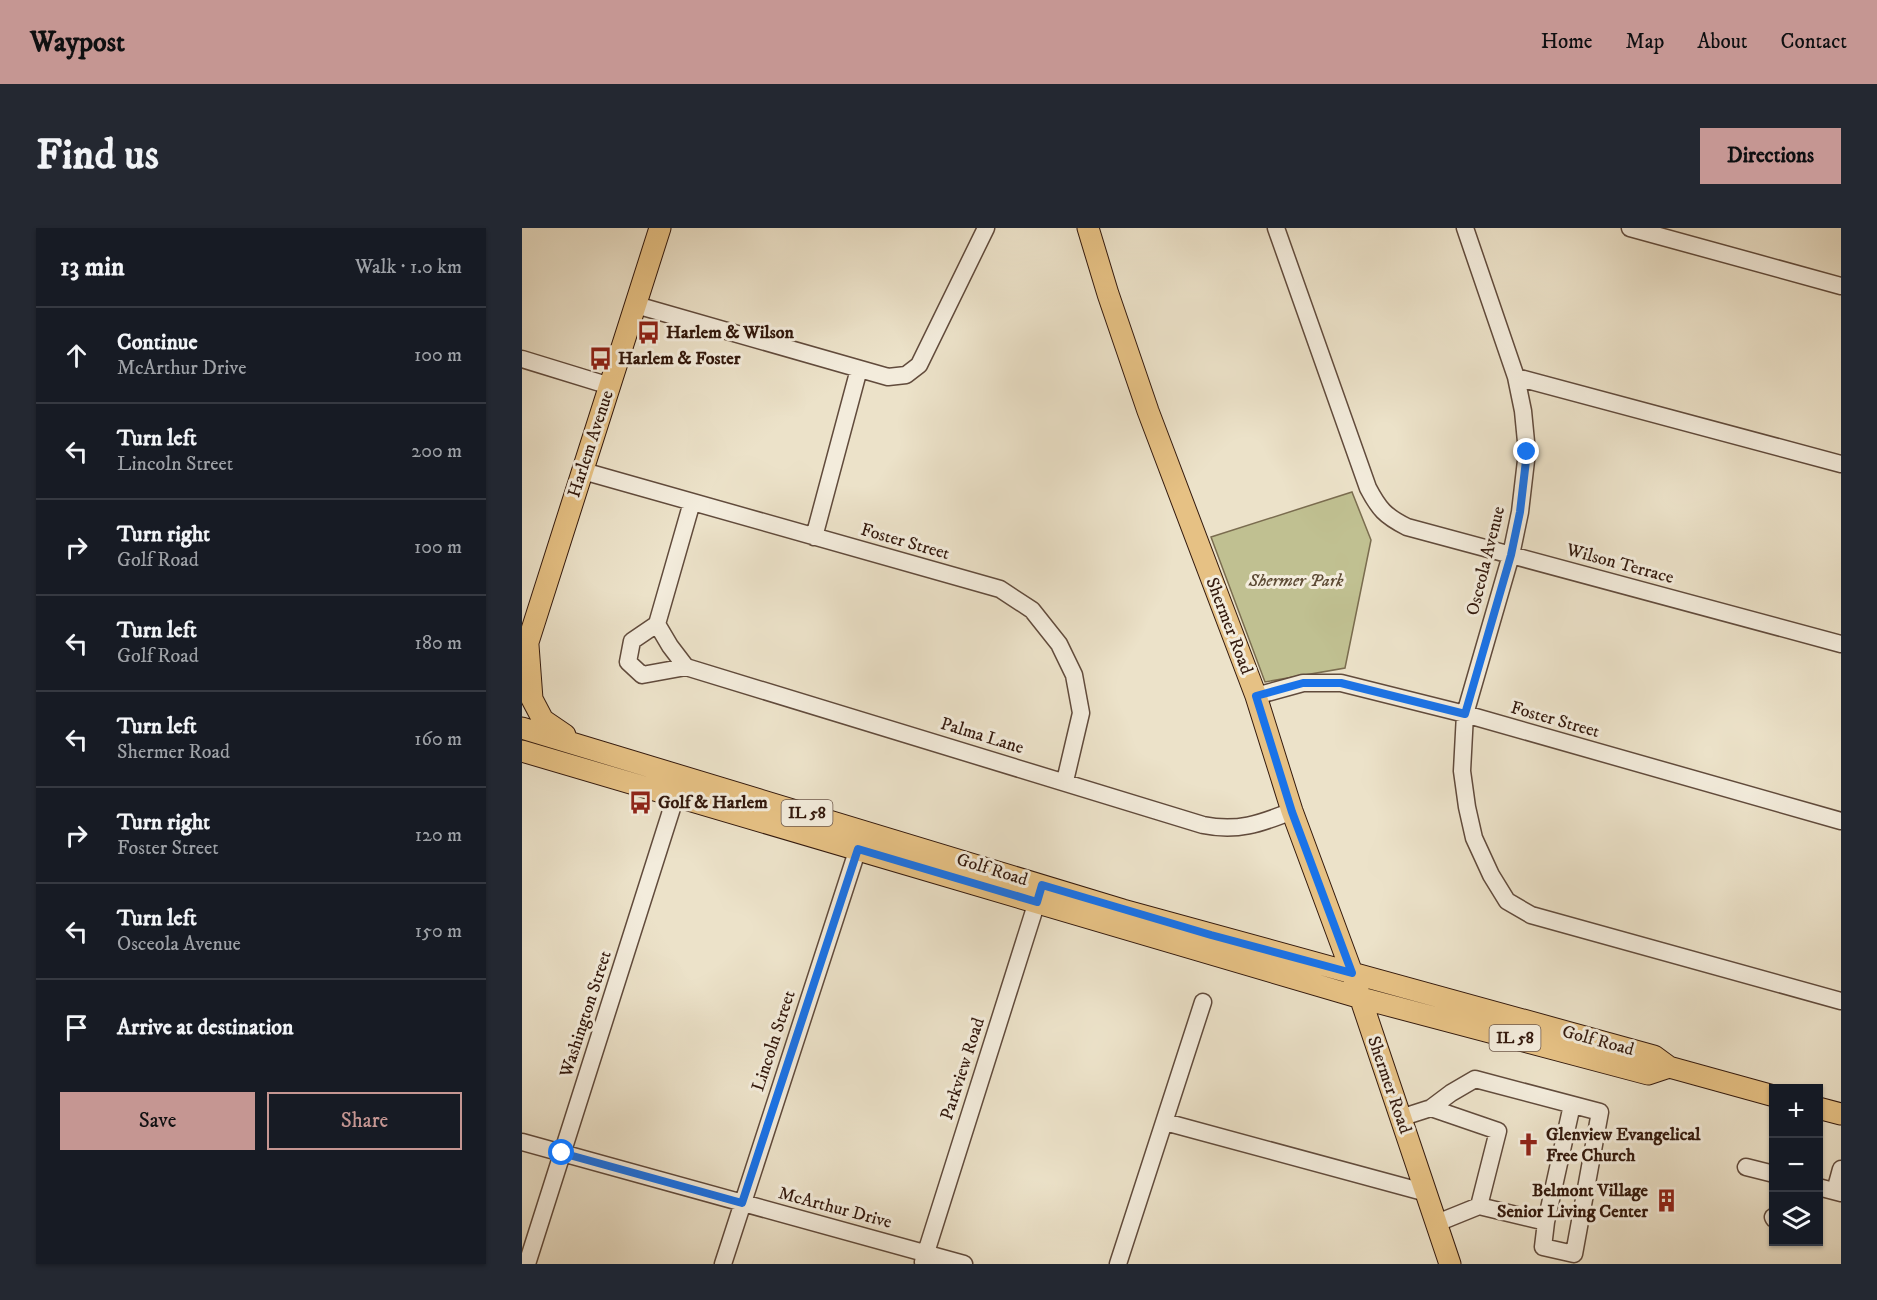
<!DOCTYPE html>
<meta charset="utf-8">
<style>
body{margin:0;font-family:"IM FELL DW Pica",serif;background:#242831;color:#f1f3f6}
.controls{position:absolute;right:18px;bottom:18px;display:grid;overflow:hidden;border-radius:0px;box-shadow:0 2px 4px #0004}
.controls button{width:54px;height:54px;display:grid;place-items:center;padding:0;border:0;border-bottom:2px solid #363941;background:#171b24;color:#f1f3f6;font:30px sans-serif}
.stop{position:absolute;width:18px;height:18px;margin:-14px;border:4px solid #1a73e8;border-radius:50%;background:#fff}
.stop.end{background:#1a73e8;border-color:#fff;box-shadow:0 2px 6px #0008}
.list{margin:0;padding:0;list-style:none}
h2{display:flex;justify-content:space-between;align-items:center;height:78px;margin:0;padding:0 24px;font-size:26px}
h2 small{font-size:20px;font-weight:400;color:#9ea1a6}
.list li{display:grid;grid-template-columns:39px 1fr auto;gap:18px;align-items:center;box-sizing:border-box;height:96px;padding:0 24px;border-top:2px solid #363941}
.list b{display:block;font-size:22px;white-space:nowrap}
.list p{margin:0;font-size:20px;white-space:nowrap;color:#9ea1a6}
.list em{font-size:20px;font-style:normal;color:#9ea1a6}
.actions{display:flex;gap:12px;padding:18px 24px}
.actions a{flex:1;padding:14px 0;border:2px solid #c59692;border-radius:0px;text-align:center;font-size:21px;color:#c59692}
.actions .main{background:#c59692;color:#111}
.icon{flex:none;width:33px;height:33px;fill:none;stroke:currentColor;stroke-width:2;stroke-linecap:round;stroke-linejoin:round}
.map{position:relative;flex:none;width:1319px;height:1036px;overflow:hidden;border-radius:0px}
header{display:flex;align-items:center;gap:36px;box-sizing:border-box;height:84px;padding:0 30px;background:#c59692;color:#111}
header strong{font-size:28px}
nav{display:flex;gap:33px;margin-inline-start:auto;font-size:21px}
.intro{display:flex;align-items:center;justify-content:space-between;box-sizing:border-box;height:144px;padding:0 36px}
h1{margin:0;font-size:42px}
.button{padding:15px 27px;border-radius:0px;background:#c59692;color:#111;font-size:21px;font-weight:700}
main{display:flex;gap:36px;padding:0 36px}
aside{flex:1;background:#171b24;border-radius:0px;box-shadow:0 2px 4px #0004}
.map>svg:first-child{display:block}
</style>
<header>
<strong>Waypost</strong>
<nav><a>Home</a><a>Map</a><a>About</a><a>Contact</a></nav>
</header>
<div class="intro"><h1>Find us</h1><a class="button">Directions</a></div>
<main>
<aside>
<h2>13 min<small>Walk · 1.0 km</small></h2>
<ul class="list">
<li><svg class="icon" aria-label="ahead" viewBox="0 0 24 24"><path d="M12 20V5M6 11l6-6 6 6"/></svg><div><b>Continue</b><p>McArthur Drive</p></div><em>100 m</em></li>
<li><svg class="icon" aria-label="left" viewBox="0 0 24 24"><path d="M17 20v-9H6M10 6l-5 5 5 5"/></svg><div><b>Turn left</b><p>Lincoln Street</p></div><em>200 m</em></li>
<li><svg class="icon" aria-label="right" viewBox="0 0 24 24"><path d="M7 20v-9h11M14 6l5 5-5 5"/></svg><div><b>Turn right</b><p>Golf Road</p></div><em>100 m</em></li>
<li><svg class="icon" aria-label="left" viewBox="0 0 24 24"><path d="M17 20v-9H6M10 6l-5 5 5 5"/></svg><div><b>Turn left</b><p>Golf Road</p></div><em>180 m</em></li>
<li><svg class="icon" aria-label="left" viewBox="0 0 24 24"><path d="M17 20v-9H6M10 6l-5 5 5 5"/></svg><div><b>Turn left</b><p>Shermer Road</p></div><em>160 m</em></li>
<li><svg class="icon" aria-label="right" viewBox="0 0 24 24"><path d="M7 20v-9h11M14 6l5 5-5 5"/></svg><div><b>Turn right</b><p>Foster Street</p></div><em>120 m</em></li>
<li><svg class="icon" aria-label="left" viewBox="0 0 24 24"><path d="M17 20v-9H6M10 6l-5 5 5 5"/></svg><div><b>Turn left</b><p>Osceola Avenue</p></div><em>150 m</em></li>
<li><svg class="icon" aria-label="arrive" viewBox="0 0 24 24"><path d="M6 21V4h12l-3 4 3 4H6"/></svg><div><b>Arrive at destination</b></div></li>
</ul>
<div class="actions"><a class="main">Save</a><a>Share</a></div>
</aside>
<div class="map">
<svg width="1319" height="1036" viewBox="0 0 1319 1036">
<rect width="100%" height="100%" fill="#ece2c9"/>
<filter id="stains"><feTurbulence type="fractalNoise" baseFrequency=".00333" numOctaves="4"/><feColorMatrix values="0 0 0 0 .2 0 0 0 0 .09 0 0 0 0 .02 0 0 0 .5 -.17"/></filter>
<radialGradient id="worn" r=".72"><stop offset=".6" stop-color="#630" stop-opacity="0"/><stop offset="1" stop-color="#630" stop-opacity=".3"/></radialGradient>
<!-- green -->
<path fill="#c0c091" stroke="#7a6c4f" stroke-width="1.5" d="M830,264L849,312L823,440L743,454L689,309Z"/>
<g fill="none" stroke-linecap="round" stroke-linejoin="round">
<defs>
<path id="minor" d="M754,0L846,260C857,281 863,288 885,299L1319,416
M943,0L994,149L1001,183L1005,224L998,284L989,327L943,486L940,543L945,579L952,610L969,647L985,673L1009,687L1319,773
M1108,0L1319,58
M114,77L366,149L384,147L397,137L464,0
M0,131L88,158
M994,149L1319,236
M61,243L478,361L510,382L537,416L552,447L559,485L543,553
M170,274L135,396L148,418L164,439L681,597C715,604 738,596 770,583
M292,309L337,141
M135,396L110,413L106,434L120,447L164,439
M734,468L781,455H819L943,486L1319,593
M909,880L976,903L957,978
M878,890L909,880L929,865L953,851L1078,884L1052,1026L1021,1019L1024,994L1050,877
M643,894L905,965
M0,914L442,1036
M1224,939L1252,946
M1296,959L1319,965
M1313,963L1319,941
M1251,989L1252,991
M915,995L957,978L1024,994
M401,1034L518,664
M5,1036L157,558
M201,1036L339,611
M596,1036L681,774"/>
<path id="major" d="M566,0L586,66L626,183L734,468L770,583L830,745L928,1036
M6,417L10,471L21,492L43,507
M0,433L138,0
M0,500L601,682L1132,828L1147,839L1252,868
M0,523L839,770L1126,846L1147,839
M1296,880L1319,886"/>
</defs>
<!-- minor casing -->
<use href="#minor" stroke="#614b3c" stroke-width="19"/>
<!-- major casing -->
<use href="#major" stroke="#33190d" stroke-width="23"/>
<!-- minor -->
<use href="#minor" stroke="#f3ecdc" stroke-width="16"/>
<!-- major -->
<use href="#major" stroke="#e6c184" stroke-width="21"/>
</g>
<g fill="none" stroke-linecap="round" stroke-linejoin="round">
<!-- route -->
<path stroke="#1a73e8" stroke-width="8" d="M40,925L220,975L336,621L515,674L520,657L689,707L830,745L770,584L734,468L781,455H819L943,486L989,327L998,284L1005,224"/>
</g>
<!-- icons -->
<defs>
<symbol id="bus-bare" viewBox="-9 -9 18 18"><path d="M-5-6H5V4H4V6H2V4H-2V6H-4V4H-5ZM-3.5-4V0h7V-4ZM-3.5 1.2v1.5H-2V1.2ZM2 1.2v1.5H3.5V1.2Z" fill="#8f2418" stroke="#f3ecdc" stroke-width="2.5" paint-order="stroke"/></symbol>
<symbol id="church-bare" viewBox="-9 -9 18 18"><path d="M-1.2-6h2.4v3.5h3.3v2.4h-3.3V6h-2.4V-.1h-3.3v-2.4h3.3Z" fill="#8f2418" stroke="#f3ecdc" stroke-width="2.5" paint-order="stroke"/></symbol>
<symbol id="building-bare" viewBox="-9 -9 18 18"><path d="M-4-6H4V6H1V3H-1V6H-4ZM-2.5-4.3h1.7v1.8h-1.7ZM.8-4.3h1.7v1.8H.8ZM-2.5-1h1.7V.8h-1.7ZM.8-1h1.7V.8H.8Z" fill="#8f2418" stroke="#f3ecdc" stroke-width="2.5" paint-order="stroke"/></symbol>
</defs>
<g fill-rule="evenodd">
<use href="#bus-bare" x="110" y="88" width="33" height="33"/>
<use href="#bus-bare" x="62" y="114" width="33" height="33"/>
<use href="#bus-bare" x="102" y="558" width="33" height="33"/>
<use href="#church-bare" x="990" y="900" width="33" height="33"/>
<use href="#building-bare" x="1128" y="956" width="33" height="33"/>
</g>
<g text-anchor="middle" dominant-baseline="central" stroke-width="6" stroke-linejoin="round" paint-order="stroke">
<!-- shield labels -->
<g fill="#f3ecdc" stroke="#6d584b" stroke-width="1.5">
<rect x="259.5" y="572" width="51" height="26" rx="4.5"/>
<rect x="967.5" y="797" width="51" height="26" rx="4.5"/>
</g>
<g font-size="16" font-weight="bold" fill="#33190d">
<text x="285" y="585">IL 58</text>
<text x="993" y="810">IL 58</text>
</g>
<!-- poi labels -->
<g font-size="18" font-weight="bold" fill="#33190d" stroke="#f3ecdc" text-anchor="start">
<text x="144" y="105">Harlem &amp; Wilson</text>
<text x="96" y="131">Harlem &amp; Foster</text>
<text x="136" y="575">Golf &amp; Harlem</text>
<text x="1024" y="907">Glenview Evangelical<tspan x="1024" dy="21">Free Church</tspan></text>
<text x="1126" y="963" text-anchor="end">Belmont Village<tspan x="1126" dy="21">Senior Living Center</tspan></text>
</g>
<!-- street labels -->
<g font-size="18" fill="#33190d" stroke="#f3ecdc">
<text transform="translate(69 216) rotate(-72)">Harlem Avenue</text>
<text transform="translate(383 314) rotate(16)">Foster Street</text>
<text transform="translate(964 333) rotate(-76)">Osceola Avenue</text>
<text transform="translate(1098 336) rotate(15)">Wilson Terrace</text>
<text transform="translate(707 398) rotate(69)">Shermer Road</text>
<text transform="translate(1033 492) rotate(16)">Foster Street</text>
<text transform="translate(460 508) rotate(17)">Palma Lane</text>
<text transform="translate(470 642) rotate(17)">Golf Road</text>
<text transform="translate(64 786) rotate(-72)">Washington Street</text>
<text transform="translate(252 813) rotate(-72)">Lincoln Street</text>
<text transform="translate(1076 813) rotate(15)">Golf Road</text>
<text transform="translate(441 841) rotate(-72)">Parkview Road</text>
<text transform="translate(867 857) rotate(71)">Shermer Road</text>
<text transform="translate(313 980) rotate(15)">McArthur Drive</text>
</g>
<!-- park labels -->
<g font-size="18" font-style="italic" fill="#5d4b35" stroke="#f3ecdc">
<text x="774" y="353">Shermer Park</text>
</g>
</g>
<rect width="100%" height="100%" filter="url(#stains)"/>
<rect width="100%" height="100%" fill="url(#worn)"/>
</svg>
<div class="controls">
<button>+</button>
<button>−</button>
<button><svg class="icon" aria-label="layers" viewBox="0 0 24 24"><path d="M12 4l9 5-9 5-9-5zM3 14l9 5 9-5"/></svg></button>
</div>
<div class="stop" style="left:40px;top:925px"></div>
<div class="stop end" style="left:1005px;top:224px"></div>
</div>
</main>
